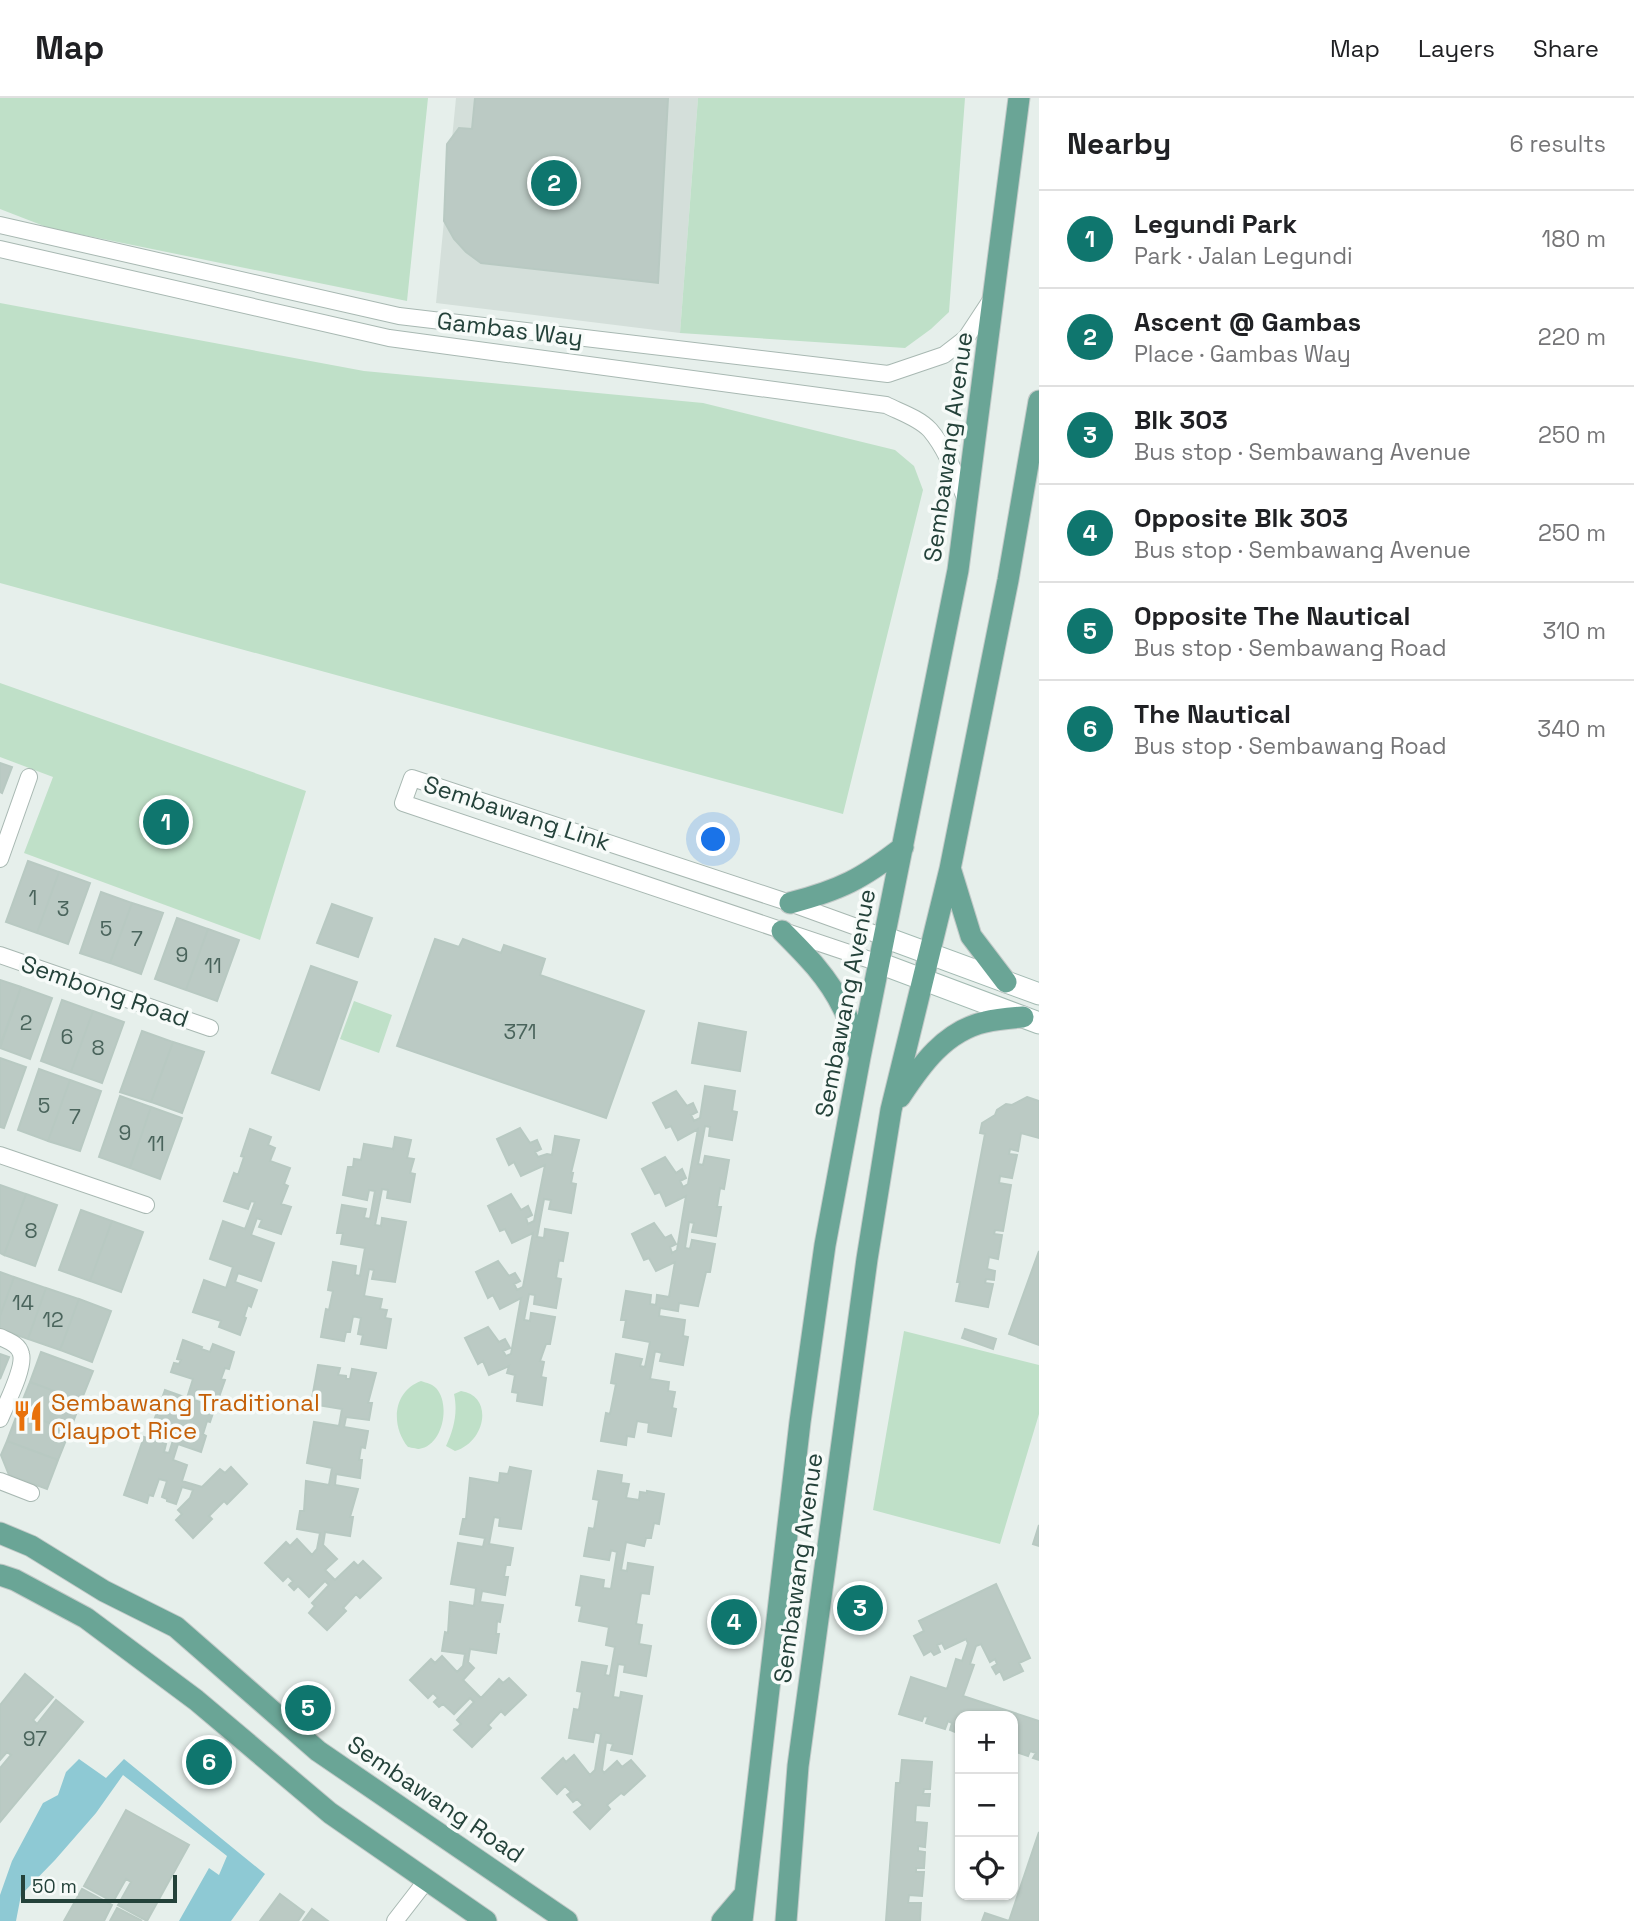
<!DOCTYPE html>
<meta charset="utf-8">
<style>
body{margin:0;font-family:"Space Grotesk",sans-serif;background:#f2f2f2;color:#202124}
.controls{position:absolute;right:21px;bottom:21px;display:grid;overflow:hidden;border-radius:14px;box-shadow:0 2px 5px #0004}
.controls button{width:63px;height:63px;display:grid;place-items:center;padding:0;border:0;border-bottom:2px solid #e0e0e0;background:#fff;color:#202124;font:35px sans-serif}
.scale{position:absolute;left:21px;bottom:18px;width:156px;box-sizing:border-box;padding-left:7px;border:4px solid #24423a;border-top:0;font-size:19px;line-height:24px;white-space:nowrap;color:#24423a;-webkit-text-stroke:5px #f7fbf9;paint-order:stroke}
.you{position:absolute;left:714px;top:742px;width:24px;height:24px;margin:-18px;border:5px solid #fff;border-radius:50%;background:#1a73e8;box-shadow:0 0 0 10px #1a73e833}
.badge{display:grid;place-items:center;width:46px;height:46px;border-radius:50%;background:#0f766e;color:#fff;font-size:23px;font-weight:700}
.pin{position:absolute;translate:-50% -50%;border:4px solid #fff;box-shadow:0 2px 7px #0006}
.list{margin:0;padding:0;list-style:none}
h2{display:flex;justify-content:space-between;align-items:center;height:91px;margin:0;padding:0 28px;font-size:30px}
h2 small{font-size:23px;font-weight:400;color:#757577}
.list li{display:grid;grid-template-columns:46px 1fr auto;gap:21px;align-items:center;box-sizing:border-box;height:98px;padding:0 28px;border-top:2px solid #e0e0e0}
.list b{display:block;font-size:26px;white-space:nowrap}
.list p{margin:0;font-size:23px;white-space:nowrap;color:#757577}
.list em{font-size:23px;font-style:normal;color:#757577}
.icon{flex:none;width:38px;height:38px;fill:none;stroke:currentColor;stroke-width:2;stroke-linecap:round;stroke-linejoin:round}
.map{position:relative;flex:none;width:1039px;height:1823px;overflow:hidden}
header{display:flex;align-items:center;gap:42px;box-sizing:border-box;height:98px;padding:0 35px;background:#fff;border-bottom:2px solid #e0e0e0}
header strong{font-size:33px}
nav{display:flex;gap:38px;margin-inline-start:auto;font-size:24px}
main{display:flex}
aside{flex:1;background:#fff}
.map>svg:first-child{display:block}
</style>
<header>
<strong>Map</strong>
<nav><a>Map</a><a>Layers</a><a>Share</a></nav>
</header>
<main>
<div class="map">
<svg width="1039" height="1823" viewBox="0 0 1039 1823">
<rect width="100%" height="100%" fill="#e6efeb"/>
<!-- built -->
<path fill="#d4dfda" d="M456,0H698L680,235L436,205Z"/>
<!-- green -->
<path fill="#bfe0c8" d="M0,0H428L407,203L49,130L0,111Z
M698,0H965L949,214L931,231L905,250L680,235Z
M0,205L364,273L703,305L895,352L914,368L923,392L843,716L0,485Z
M0,585L306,693L260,842L24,755L53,679L0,659Z
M354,903L392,917L379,955L340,941Z
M904,1233L1039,1267V1316L1000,1446L873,1412Z
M421,1283C427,1285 432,1286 436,1290C451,1306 443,1348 419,1351C418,1351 408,1349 408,1349C391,1328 392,1294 421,1283Z
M461,1293C494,1298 486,1344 455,1353L446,1348C454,1331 458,1314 454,1296Z"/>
<!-- water -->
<path fill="#8ec9d4" d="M79,1661L106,1680L124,1661L265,1776L231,1823H179L209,1770L219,1777L227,1758L123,1677L96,1715L55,1762L21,1797L16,1823H0V1797L12,1763L43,1705L58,1697L66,1674Z"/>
<!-- building -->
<path fill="#bbcac4" stroke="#b8c9c2" stroke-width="2" d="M475,0H668L658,185L481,165L466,154L454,141L444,123L447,46L459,30L472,31Z
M0,665L12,669L2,695L0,694Z
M28,763L59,774L37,835L6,824Z
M59,774L90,785L68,846L37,835Z
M101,794L132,805L110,865L80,855Z
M132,805L163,815L141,876L110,865Z
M332,806L372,820L358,859L317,845Z
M177,820L208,831L186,892L155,881Z
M208,831L239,842L217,903L186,892Z
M435,841L459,849L463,841L501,855L504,847L545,861L540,877L644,913L606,1020L397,948Z
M311,868L357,884L319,992L272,975Z
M0,882L21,889L0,948Z
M21,889L52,900L30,961L0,950Z
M62,902L93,913L71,974L41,963Z
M93,913L124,924L102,985L71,974Z
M699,925L746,934L740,973L692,965Z
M142,933L173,944L151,1004L120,994Z
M173,944L204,954L182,1015L151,1004Z
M0,960L26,969L4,1030L0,1029Z
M39,971L70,982L48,1043L18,1032Z
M70,982L101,993L80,1053L48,1043Z
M705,988L735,993L732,1013L737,1014L732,1042L709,1038L710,1029L705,1028L698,1066L703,1067L705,1058L729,1062L724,1091L720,1090L717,1109H721L716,1138L692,1134L694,1125L689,1124L685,1150L690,1151L692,1142L715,1146L710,1174H706L698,1208L679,1205L678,1213L660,1210L659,1218L685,1222L683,1238L688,1239L683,1267L660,1263L662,1255L655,1253L650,1281L669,1284L668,1293L675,1294L672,1310L676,1311L671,1338L648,1334L649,1325L637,1323L634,1339L627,1338L626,1347L601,1343L606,1315L610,1316L616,1286L611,1285L616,1256L642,1261L640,1268L645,1269L650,1244L623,1239L626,1222H621L626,1193L651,1197L650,1206L656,1207L657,1197L669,1199L675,1164L656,1173L649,1160L644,1162L632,1136L654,1125L665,1140L671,1137L676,1146L670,1149L672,1155L677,1152L686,1098L666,1108L660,1094L655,1096L642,1071L665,1059L676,1075L682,1071L686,1080L680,1083L683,1089L688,1086L698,1031L678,1042L671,1028L666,1030L653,1005L676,993L687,1008L693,1005L697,1014L691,1017L694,1023L700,1020Z
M120,998L151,1009L130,1070L99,1059Z
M1027,999L1039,1003V1040L1021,1035L1018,1053L1010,1051L1009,1056L1017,1057L1012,1080L1000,1078L999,1085L1011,1087L1003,1133L995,1132L994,1136L1002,1137L998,1161L989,1159L987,1171L995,1173L994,1182L986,1181L985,1185L993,1186L988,1209L956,1203L960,1184H957L985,1036L980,1035L982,1025L995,1017L997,1012L1006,1006L1012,1007Z
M151,1009L182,1020L160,1081L130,1070Z
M520,1030L530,1045L537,1042L541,1051L535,1054L538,1059L547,1056L552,1057L555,1038L579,1042L571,1075H573L571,1085L576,1086L571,1115L549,1111L551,1102L544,1101L537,1139L544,1140L545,1131L568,1135L563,1163L559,1162L556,1180L561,1181L556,1210L534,1206L535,1197L529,1196L524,1222L530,1223L531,1215L555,1219L550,1246H546L540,1263L544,1264L541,1279L546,1280L542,1307L517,1303L518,1295L512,1294L515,1277L507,1275L509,1268L489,1277L483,1263L478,1266L465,1240L488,1229L499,1244L505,1241L510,1250L503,1253L506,1258L511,1256L521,1200L500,1211L493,1197L488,1200L476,1174L498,1163L509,1178L515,1175L520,1183L514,1186L517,1192L523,1189L533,1135L512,1145L505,1131L500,1133L488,1108L511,1096L521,1112L528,1108L532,1117L526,1120L528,1126L534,1123L545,1067L521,1078L514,1064L509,1067L497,1041Z
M250,1031L271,1039L268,1047L275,1050L270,1063L290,1070L284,1086L288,1088L281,1106L291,1109L281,1136L259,1129L262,1122L257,1120L251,1137L274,1145L261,1183L238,1175L235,1184L257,1192L251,1209L248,1207L244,1219L246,1220L240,1237L219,1229L221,1223L193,1214L204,1182L226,1190L233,1169L210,1161L223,1123L245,1131L255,1104L251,1103L248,1111L224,1103L234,1075L238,1077L244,1059L241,1058Z
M395,1039L411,1042L407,1060L414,1061L410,1075L415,1076L410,1104L387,1100L388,1092L382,1091L375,1127L381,1128L382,1120L406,1124L395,1184L372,1181L374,1172L369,1171L364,1198L382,1201L380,1211L387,1212L385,1220L391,1221L386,1250L361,1246L363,1237L358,1236L361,1220L353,1218L350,1234H346L344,1243L321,1239L326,1211L329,1212L333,1193L328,1192L333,1164L356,1168L355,1177L360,1178L365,1150L341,1146L343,1135H337L342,1107L366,1111L364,1120L370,1121L375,1093L369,1092L367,1102L343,1097L348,1069H353L354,1061L361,1062L364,1046L393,1051Z
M0,1087L26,1096L4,1157L0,1155Z
M26,1096L57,1107L35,1168L4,1157Z
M81,1112L112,1123L90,1183L59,1172Z
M112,1123L143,1134L121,1194L90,1183Z
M1039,1153V1247L1009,1236Z
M0,1174L14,1179L0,1218Z
M14,1179L46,1190L28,1241L0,1231V1218Z
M46,1190L79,1201L60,1252L28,1241Z
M79,1201L111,1213L92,1264L60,1252Z
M965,1231L996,1241L993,1251L962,1240Z
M183,1242L202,1249L201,1251L210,1254L213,1246L234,1254L229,1271L225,1270L221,1281L225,1282L219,1299L197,1292L194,1302L215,1309L210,1324L207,1323L203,1336L206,1338L201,1354L178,1346L173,1362L187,1367L182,1383L202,1389L220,1371L225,1375L231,1369L247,1386L227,1406L224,1403L209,1418L212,1421L193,1440L176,1422L182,1416L178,1412L190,1400L193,1392L182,1389L176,1406L167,1403V1401L162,1399L167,1383L159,1381L153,1398L149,1397L147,1405L124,1397L144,1339L166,1346L164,1354L169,1355L174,1339L151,1331L165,1292L187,1300L193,1281L171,1274L174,1265L179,1266L181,1262L177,1261Z
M41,1254L93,1273L81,1303L30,1284Z
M0,1256L9,1259L0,1281Z
M318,1267L340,1270L338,1277L346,1278V1281H350L352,1271L376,1275L368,1305H372L369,1322L346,1319L344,1329L368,1333L365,1350L361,1349L359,1362H362L360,1380L336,1376L335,1387L358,1391L350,1419H353L350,1438L325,1434L323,1447L337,1461L325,1472L335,1482L354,1464L358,1468L363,1463L381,1480L360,1500L356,1496L343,1510L346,1513L327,1532L309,1515L315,1508L312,1505L329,1487L325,1483L309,1499L298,1488L294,1492L289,1487L293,1483L288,1478L283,1483L265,1465L286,1444L290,1448L297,1441L312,1457L317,1451L320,1435L297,1431L300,1413H304L306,1383L329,1387L332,1370L307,1365L314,1324L339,1328L342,1311L311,1306Z
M30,1284L81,1303L70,1332L18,1314Z
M18,1314L70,1332L58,1362L7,1343Z
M7,1343L58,1362L47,1391L9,1377L1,1357Z
M510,1369L531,1373L521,1431L499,1428L500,1420L494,1419L489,1446L513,1450L510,1467H506L504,1479H508L505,1497L482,1493L480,1504L503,1507L500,1524L497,1523L496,1536H499L496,1555L470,1551L468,1564L474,1570L463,1582L481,1600L499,1581L503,1585L509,1580L526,1597L505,1617L501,1613L488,1627L491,1630L472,1649L454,1632L461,1626L457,1622L474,1604L470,1600L454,1616L443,1606L439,1609L434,1604L438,1600L433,1595L428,1600L410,1582L431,1561L435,1565L442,1558L457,1574L463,1568L465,1556L442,1553L445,1534L448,1535L450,1504L474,1508L476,1490L451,1486L458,1445L483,1449L485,1440L460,1436L463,1421H466L470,1380L499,1385L500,1375L508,1376Z
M598,1373L622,1377L621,1385L629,1386L626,1400L639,1402L640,1394L647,1395V1393L664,1396L659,1426L654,1425L651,1440H646L644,1448L626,1444L621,1472L627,1473L628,1465L653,1469L649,1496L641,1495L636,1526L642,1527L639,1546L651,1548L646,1578L624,1574L625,1567L618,1566L613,1599L620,1600L621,1594L642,1598L632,1656L611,1652L613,1646L606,1644L602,1672L604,1675L617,1663L622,1669L631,1662L645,1678L624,1697L621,1695L607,1707L610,1711L590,1731L574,1714L583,1707L577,1701L573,1704L567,1697L571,1694L565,1688L557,1696L542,1680L563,1660L566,1664L574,1657L590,1677L595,1672L601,1636L595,1634L593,1644L569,1640L574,1611L579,1612L582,1594L577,1593L582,1564L607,1568L605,1577L610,1578L615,1549L606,1547L609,1529L579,1523L582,1508L576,1507L581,1478L604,1482L603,1490L611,1491L617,1454L611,1452L609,1462L584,1458L589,1430L594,1431L599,1402L593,1401Z
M1039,1427V1448L1033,1446Z
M996,1486L1030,1560L1019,1565L1023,1573L1004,1582L1000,1573L996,1576L992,1569L997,1566L995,1561L990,1564L981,1546L976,1548L970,1566L974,1567L963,1598L1039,1623V1662L1033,1660L1036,1655L1030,1653L1028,1658L1013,1653V1618H960V1636L950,1632L952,1625L948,1623L945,1631L926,1625L928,1619L924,1618L922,1623L899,1616L911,1579L947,1591L956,1561L962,1563L968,1545L966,1541L945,1551L942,1545L937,1547L940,1554L934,1557L931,1553L924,1557L914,1538L924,1533L919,1523Z
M25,1576L53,1599L33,1622L37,1626L56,1602L83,1624L0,1724V1670L11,1657L7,1654L0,1662V1607Z
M902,1662L932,1664L930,1691H924L923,1696H930L929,1708L916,1707L915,1724L927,1725L925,1749L918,1748V1753L925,1754L924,1770H916V1774H924L922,1798L909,1797L908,1805H921L920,1823H886L896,1685H900Z
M126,1712L189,1747L147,1823L118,1807L131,1784L126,1781L113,1804L84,1788Z
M1039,1734V1823H982L985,1815L1009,1823Z
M82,1791L112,1807L104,1823H64Z
M280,1796L304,1814L298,1823H260Z
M117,1810L142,1823H110Z
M312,1811L328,1823H303Z"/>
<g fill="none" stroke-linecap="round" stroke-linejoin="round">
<defs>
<path id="minor" d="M0,127L399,218L888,276L944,257L966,240L991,202
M0,151L389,240L886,307C900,314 919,320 930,332C947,352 956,379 966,402
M0,761L29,679
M0,857L210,930
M879,865L403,705L412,680L790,805L884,839
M0,1057L146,1107
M0,1239C8,1243 19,1246 21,1256C25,1270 6,1306 0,1321
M0,1383L31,1395
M395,1823L426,1783"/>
<path id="secondary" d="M884,839L1039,896
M879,865L1039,925"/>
<path id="primary" d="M951,773L971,838L1006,884
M790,805C840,792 862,781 903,749
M782,833C806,857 828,879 843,910C851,924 854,942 859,957
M900,999C921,967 945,933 985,924C997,921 1010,920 1023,919
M0,1435L31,1448L104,1493L176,1529L318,1653L567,1823
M0,1477L15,1482L86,1520L196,1602L330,1715L486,1823
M722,1823L745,1796
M742,1823L800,1324L825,1147L860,959L958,472L1019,0
M786,1823L798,1668L867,1161L891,1012L950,771L1008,482L1039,303"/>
</defs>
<!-- minor casing -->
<use href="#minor" stroke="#a8b8b2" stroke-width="18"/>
<!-- secondary casing -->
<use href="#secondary" stroke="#a4bbb3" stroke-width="23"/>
<!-- primary casing -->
<use href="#primary" stroke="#c2cac8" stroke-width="23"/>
<!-- minor -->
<use href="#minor" stroke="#fff" stroke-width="16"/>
<!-- secondary -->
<use href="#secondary" stroke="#fff" stroke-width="21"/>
<!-- primary -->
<use href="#primary" stroke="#6aa596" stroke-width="21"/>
</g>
<!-- icons -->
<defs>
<symbol id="restaurant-bare" viewBox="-9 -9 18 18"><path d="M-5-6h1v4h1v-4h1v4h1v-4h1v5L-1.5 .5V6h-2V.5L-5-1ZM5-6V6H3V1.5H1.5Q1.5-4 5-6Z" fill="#e8710a" stroke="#f7fbf9" stroke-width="2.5" paint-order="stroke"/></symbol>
</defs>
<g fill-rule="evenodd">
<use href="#restaurant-bare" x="6" y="1296" width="44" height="44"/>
</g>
<g text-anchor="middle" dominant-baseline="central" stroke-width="7" stroke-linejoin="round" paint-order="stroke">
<!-- number labels -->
<g font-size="21" fill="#4a645c">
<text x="33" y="799">1</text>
<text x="63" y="810">3</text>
<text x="106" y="830">5</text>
<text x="137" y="840">7</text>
<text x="182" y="856">9</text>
<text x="213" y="867">11</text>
<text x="26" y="924">2</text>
<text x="520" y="933">371</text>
<text x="67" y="938">6</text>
<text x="98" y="949">8</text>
<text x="44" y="1007">5</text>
<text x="75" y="1018">7</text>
<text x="125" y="1034">9</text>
<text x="156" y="1045">11</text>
<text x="31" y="1132">8</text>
<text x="23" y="1204">14</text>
<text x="53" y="1221">12</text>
<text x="35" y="1640">97</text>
</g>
<!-- street labels -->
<g font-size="24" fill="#24423a" stroke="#f7fbf9">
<text transform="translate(510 231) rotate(7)">Gambas Way</text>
<text transform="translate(948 349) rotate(-82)">Sembawang Avenue</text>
<text transform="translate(517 715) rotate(18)">Sembawang Link</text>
<text transform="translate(105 893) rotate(19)">Sembong Road</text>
<text transform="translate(845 905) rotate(-79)">Sembawang Avenue</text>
<text transform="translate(798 1470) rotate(-82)">Sembawang Avenue</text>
<text transform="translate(436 1701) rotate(34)">Sembawang Road</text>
</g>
<!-- food labels -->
<g font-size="24" fill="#c56008" stroke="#f7fbf9" text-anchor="start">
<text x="51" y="1304">Sembawang Traditional<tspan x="51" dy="28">Claypot Rice</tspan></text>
</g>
</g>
</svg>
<div class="controls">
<button>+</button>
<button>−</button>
<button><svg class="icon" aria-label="locate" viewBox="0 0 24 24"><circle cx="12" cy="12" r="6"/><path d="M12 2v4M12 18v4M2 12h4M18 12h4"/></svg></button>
</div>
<div class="scale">50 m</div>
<div class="you"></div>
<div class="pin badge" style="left:166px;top:724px">1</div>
<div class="pin badge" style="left:554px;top:85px">2</div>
<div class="pin badge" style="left:860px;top:1510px">3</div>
<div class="pin badge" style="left:734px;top:1524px">4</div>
<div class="pin badge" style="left:308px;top:1610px">5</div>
<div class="pin badge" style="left:209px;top:1664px">6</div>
</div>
<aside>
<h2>Nearby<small>6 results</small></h2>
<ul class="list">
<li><span class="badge">1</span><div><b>Legundi Park</b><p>Park · Jalan Legundi</p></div><em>180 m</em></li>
<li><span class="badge">2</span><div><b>Ascent @ Gambas</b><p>Place · Gambas Way</p></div><em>220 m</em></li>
<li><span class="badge">3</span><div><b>Blk 303</b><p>Bus stop · Sembawang Avenue</p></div><em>250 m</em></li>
<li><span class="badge">4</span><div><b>Opposite Blk 303</b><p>Bus stop · Sembawang Avenue</p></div><em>250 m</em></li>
<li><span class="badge">5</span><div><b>Opposite The Nautical</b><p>Bus stop · Sembawang Road</p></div><em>310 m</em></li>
<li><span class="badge">6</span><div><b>The Nautical</b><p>Bus stop · Sembawang Road</p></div><em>340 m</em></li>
</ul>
</aside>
</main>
